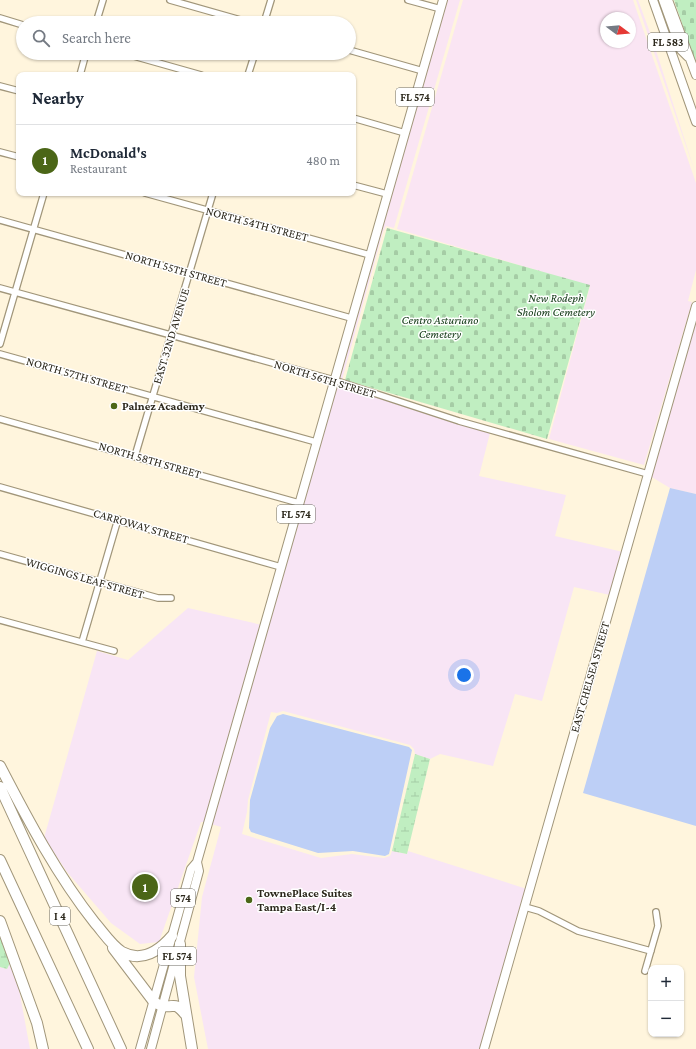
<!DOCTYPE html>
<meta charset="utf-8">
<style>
body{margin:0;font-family:"Crimson Pro",serif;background:#f6f6f7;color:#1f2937}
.controls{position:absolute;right:12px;bottom:12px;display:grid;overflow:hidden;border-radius:8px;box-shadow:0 1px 3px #0004}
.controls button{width:36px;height:36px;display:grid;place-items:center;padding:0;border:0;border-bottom:1px solid #e0e1e3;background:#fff;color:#1f2937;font:20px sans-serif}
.compass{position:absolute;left:600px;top:12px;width:36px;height:36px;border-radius:50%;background:#fff;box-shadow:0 1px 3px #0004;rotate:106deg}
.you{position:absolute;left:464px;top:675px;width:14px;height:14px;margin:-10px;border:3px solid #fff;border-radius:50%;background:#1a73e8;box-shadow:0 0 0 6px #1a73e833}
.badge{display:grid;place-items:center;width:26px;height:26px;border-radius:50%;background:#4b6617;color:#fff;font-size:13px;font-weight:700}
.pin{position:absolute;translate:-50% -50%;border:2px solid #fff;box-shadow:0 1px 4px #0006}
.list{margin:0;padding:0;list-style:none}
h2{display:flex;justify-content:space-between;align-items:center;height:52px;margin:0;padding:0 16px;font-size:17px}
h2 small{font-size:13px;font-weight:400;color:#747a83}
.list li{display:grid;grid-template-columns:26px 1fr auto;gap:12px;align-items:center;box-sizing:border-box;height:72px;padding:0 16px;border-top:1px solid #e0e1e3}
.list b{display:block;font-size:15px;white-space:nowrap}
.list p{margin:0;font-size:13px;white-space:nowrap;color:#747a83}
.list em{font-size:13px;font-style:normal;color:#747a83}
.icon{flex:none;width:22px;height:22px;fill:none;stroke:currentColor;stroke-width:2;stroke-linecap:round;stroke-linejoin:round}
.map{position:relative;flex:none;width:696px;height:1049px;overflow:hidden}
.search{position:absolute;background:#fff;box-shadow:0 1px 3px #0004;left:16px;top:16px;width:340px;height:44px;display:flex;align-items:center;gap:10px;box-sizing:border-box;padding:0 14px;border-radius:22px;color:#747a83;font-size:15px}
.panel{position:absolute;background:#fff;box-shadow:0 1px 3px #0004;left:16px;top:72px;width:340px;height:124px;border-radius:8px}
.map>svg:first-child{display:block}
</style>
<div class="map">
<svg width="696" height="1049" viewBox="0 0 696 1049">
<defs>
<pattern id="wetland-marsh" width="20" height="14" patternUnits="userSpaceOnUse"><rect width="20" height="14" fill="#c0eec1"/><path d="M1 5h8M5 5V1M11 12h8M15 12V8" fill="none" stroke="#a5cca5"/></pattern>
<pattern id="cemetery-stones" width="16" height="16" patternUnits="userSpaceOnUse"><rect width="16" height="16" fill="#c0eec1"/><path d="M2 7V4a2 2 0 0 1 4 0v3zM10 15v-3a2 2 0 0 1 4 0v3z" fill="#a5cca5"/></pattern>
</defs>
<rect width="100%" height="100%" fill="#fff5dd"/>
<!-- commercial -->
<path fill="#f8e5f5" d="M380,231L383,232L342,380L337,379Z
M336,384L490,433L479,476L566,495L555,536L623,552L610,595L574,587L542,701L515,694L493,766L440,754L430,759L415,754L414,749L410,745L283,711L277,713L271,712L248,800L247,812L242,834L321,858L352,854L384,858L390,856L392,851L407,854L408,851L527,889L481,1049H208L194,977L202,897L221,827L211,824Z
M188,608L262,625L205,822H201L159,942L140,944L111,923L67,872L44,838L97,651L128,660Z
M11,961L16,973L30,1049H0V967L7,969Z"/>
<!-- industrial -->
<path fill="#fae5f3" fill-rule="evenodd" d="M447,0H460L394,228L386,226L383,232L380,231Z
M463,0H633L696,183V270L688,301L692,302L644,465L549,439L590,286L397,229ZM606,18H630V42H606Z
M636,0H638L651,35L696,175Z
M696,317V494L670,488L650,476Z"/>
<!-- wetland -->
<path fill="url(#wetland-marsh)" d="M415,754L430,759L407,854L392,851Z
M0,931L11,961L7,969L0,967Z"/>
<!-- cemetery -->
<path fill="url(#cemetery-stones)" d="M674,0H696V64Z
M387,228L590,285L547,439L345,380Z"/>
<!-- water -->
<path fill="#bdcff6" d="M670,488L696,494V826L583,793Z
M283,714L409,747L412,750L389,854L385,856L353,851L318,853L251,832L249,828L250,800L270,728L277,716Z"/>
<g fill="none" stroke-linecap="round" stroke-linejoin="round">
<defs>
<path id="street" d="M170,0L251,23
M408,0L441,9
M0,18L23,25
M96,23L103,0
M264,23L271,0
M349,50L423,71
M123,53L201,75
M80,75L86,53
M248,75L255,53
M0,86L19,91
M353,118L405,133
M0,152L19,157
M353,185L387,194
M145,193L370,255
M0,220L351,318
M0,288L334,380L459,421L648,474
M0,344L44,193
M0,354L316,442
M0,419L299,503
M135,456L213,193
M0,487L281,567
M0,554L158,598H171
M0,620L114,651
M82,642L118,519
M525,907L539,911L578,931L651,951
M645,971L658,926L656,912"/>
<path id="secondary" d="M484,1049L696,306"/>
<path id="primary" d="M653,0L696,122
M663,0L681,50L688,57
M668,0L696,75
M140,1049L191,869L197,862
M151,1049L199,871L197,862L443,0"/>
<path id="highway" d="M0,766C28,820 57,875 95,923C103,932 111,945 122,952C142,963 160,950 172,936
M0,787L121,1049
M0,860L88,1049
M0,921L37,1023L43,1049
M180,944V976L192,1049
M113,948L154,1002C156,1003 160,1006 163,1006C175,1008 174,1001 185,1014"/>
</defs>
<!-- street casing -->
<use href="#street" stroke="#a1967a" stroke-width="8"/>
<!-- secondary casing -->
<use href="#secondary" stroke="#a1967a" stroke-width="10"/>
<!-- primary casing -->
<use href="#primary" stroke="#a1967a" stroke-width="10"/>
<!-- highway casing -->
<use href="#highway" stroke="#a1967a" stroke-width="12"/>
<!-- street -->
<use href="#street" stroke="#fff" stroke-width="5.5"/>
<!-- secondary -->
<use href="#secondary" stroke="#fff" stroke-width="8"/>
<!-- primary -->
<use href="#primary" stroke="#fff" stroke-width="8"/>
<!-- highway -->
<use href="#highway" stroke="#fff" stroke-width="10"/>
</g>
<!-- markers -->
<g fill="#4b6617" stroke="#fff" stroke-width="1.5">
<circle cx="114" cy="406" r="4"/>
<circle cx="249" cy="900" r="4"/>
</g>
<g text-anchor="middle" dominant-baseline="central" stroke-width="3" stroke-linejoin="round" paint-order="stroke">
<!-- shield labels -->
<g fill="#fff" stroke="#6b6860" stroke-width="1">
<rect x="648" y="33" width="40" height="18" rx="3"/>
<rect x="396" y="88" width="38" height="18" rx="3"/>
<rect x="277" y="505" width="38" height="18" rx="3"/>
<rect x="171" y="889" width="24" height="18" rx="3"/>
<rect x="50" y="907" width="20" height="18" rx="3"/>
<rect x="158" y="947" width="38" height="18" rx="3"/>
</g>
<g font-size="11" font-weight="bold" fill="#2c281c">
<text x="668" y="42">FL 583</text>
<text x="415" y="97">FL 574</text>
<text x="296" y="514">FL 574</text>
<text x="183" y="898">574</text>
<text x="60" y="916">I 4</text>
<text x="177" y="956">FL 574</text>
</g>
<!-- street labels -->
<g font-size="12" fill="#2c281c" stroke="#fff">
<text transform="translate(257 224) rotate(15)">NORTH 54TH STREET</text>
<text transform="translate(176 269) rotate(16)">NORTH 55TH STREET</text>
<text transform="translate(171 336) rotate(-73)">EAST 32ND AVENUE</text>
<text transform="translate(77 375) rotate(16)">NORTH 57TH STREET</text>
<text transform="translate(325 379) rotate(17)">NORTH 56TH STREET</text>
<text transform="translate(150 460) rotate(16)">NORTH 58TH STREET</text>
<text transform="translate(141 526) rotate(16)">CARROWAY STREET</text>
<text transform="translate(85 578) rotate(16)">WIGGINGS LEAF STREET</text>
<text transform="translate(590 677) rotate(-74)">EAST CHELSEA STREET</text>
</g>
<!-- park labels -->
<g font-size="12" font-style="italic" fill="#0e3612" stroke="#fff">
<text x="556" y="298">New Rodeph<tspan x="556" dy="14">Sholom Cemetery</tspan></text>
<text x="440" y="320">Centro Asturiano<tspan x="440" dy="14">Cemetery</tspan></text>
</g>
<!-- poi labels -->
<g font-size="12" font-weight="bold" fill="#2c281c" stroke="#fff" text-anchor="start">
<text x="122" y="406">Palnez Academy</text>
<text x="257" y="893">TownePlace Suites<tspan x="257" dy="14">Tampa East/I-4</tspan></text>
</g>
</g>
</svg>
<div class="controls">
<button>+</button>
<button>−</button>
</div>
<svg class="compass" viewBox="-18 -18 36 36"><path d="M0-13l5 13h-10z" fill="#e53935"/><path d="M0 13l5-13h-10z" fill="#747a83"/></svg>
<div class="you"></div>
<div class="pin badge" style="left:145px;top:887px">1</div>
<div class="search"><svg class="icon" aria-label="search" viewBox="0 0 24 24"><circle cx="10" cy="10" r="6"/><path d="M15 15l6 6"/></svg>Search here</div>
<section class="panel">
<h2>Nearby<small></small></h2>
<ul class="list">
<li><span class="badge">1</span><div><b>McDonald's</b><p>Restaurant</p></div><em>480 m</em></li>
</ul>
</section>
</div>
